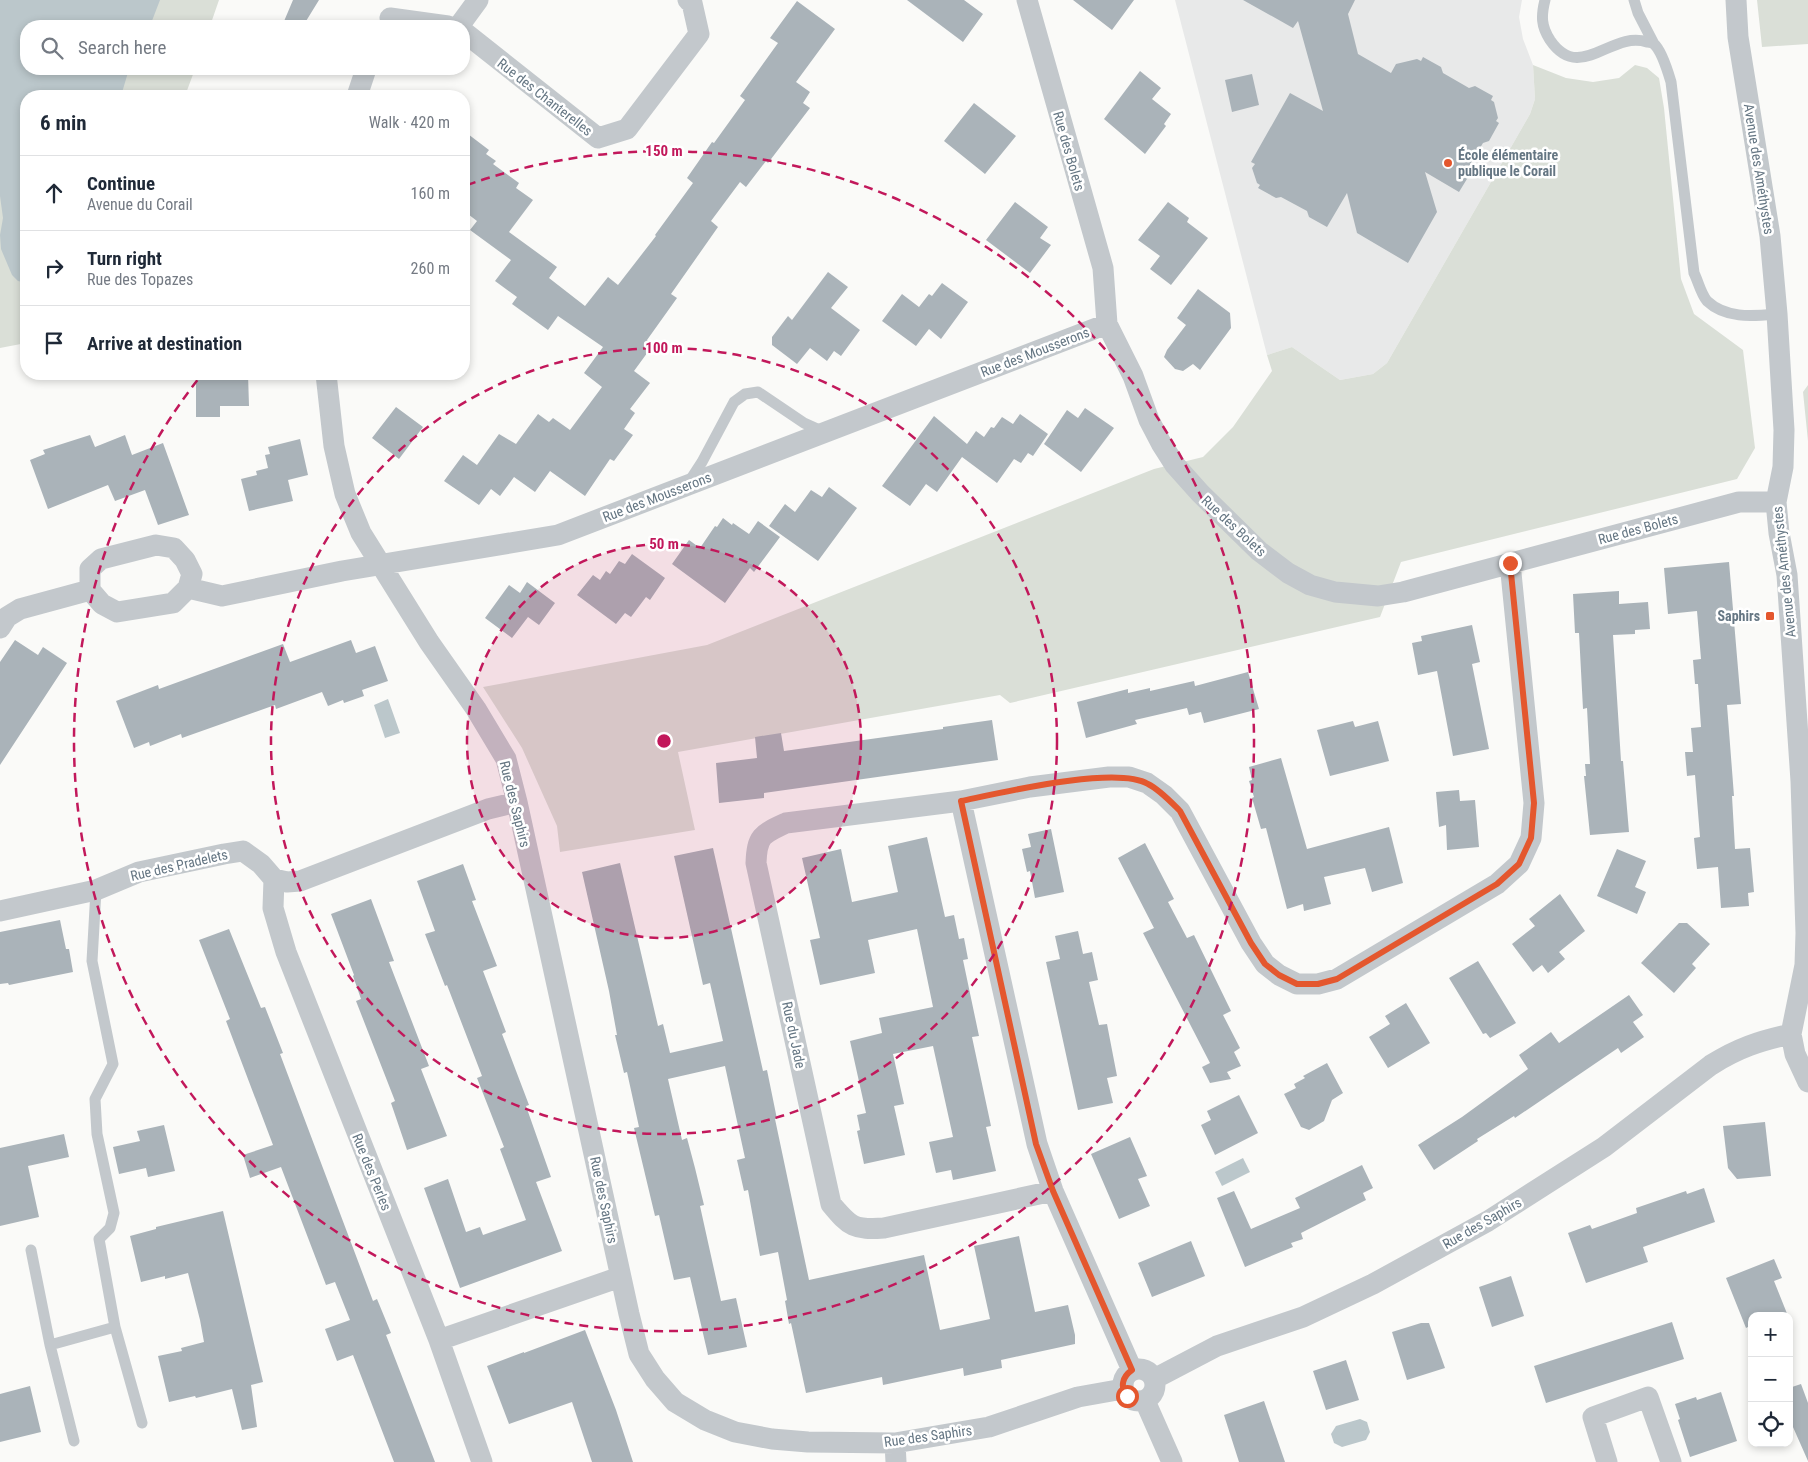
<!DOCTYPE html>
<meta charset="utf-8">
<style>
body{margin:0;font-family:"Roboto Condensed",sans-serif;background:#f2f2f3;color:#1f2937}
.controls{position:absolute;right:15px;bottom:15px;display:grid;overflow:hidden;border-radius:10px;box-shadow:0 2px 8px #0003}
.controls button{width:45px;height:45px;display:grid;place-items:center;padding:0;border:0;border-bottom:1px solid #e0e1e3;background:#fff;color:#1f2937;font:25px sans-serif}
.stop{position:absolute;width:15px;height:15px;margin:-11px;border:4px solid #e4572e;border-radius:50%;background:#fff}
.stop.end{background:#e4572e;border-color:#fff;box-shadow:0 1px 5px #0008}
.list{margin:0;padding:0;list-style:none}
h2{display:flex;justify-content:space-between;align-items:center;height:65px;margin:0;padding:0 20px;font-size:21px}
h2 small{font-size:16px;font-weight:400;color:#747a83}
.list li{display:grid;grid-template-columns:32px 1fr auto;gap:15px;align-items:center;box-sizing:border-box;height:75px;padding:0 20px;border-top:1px solid #e0e1e3}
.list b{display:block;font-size:19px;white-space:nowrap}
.list p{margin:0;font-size:16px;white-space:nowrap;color:#747a83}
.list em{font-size:16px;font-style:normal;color:#747a83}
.icon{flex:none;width:28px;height:28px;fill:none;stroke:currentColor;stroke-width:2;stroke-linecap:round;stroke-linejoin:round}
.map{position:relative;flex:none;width:1808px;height:1462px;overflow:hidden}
.search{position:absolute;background:#fff;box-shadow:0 2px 8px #0003;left:20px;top:20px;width:450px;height:55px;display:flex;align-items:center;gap:12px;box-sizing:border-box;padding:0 18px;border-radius:20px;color:#747a83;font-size:19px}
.panel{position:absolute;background:#fff;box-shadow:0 2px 8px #0003;left:20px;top:90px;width:450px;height:290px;border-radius:20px}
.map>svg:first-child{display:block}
</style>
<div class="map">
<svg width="1808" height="1462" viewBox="0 0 1808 1462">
<rect width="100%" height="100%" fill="#fafaf8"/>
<!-- built -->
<path fill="#e8e9e9" d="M1175,0H1522L1519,17L1523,39L1533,65L1535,99L1530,114L1387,363L1373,374L1340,380L1292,347L1267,355Z"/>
<!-- green -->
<path fill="#dadfd7" d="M0,0H219L210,26H26V69H195L185,96H26V343L0,348Z
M1757,0H1808V44L1762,47Z
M1533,65L1566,78L1593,82L1619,78L1635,65L1647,68L1659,78L1664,108L1681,279L1694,314L1743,350L1755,448L1737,479L1401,562L1380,617L1010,703L1000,695L678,752L695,830L560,852L557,826L522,748L483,687L707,645L1154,469L1203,457L1233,427L1272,371L1267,355L1292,347L1340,380L1373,374L1387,363L1530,114L1535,99Z
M1808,385V441L1803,392Z"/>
<!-- water -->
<path fill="#bbc7cb" d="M0,0H160L150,26H26V69H129L121,96H26V283L18,281L12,275L1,249L0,235L3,218L0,196Z
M388,699L400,733L385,738L374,705Z
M1243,1158L1250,1172L1222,1186L1215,1172Z
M1360,1419L1367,1422L1370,1432L1366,1440L1342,1447L1334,1443L1331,1434L1336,1426Z"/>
<!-- building -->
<path fill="#aab3b9" d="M293,0H319L303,26H282Z
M907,0H964L983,14L963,42Z
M1073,0H1134L1112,30Z
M1243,0H1355L1348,14L1358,54L1391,73L1396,64L1417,59L1421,61L1423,57L1441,67L1443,73L1469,88L1475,86L1493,96L1491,100L1494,102L1498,118L1496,121L1499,123L1489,141L1483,143L1468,168L1470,174L1459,192L1425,172L1437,212L1408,263L1357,233L1347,193L1327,227L1309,217L1307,211L1281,197L1276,198L1258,188L1260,185L1257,183L1252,168L1255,164L1251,162L1290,93L1323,111L1298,21L1293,28Z
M797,1L835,29L796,82L810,92L803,103L810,108L768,163L766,161L746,187L740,182L711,221L718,227L671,294L677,298L647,340L653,345L634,371L650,383L630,409L635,413L624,429L633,435L614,461L610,459L585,496L550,471L535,492L514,477L500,496L491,489L479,505L444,481L463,455L477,465L499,434L516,444L538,414L549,422L553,418L570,430L602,387L584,373L603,347L558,316L548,330L512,304L517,297L495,281L511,260L470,230L477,221L464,211V131L489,150L486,154L496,161L493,164L519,183L516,188L533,200L509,232L557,267L549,278L585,306L608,277L618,285L656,236L655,235L693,183L687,178L712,142L714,143L745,100L740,96L778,43L770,38Z
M1140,71L1161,88L1152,99L1171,114L1164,124L1166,126L1145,154L1104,119Z
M1252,74L1259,105L1232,112L1225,80Z
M974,103L1016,136L985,174L944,141Z
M1015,202L1048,227L1040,238L1051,245L1030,273L986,240Z
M1168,202L1189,218L1187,222L1208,238L1171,285L1150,269L1160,256L1138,240Z
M828,272L848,287L831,308L860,330L841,356L834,351L827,361L810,348L797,364L772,345V337L788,316L792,320Z
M942,283L968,302L941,339L929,329L916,346L882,321L902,294L919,307L929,294L932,296Z
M1198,289L1230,313L1231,328L1200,370L1193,364L1183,371L1175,369L1164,357L1167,350L1186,325L1177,318Z
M209,374H248L249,406H220V417H196V378H210Z
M396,407L423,427L399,459L372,438Z
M1085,408L1114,428L1081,472L1044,444L1067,410L1078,418Z
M1020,414L1048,434L1033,456L1028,453L1021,463L1014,459L997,483L962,457L937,492L926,484L910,506L882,486L934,416L967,444L976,431L984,437L991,427L994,428L1002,417L1013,424Z
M90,435L95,447L125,435L132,455L163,443L189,515L158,525L145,490L115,501L108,485L48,509L30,460L45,454L43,450Z
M300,439L308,475L288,480L293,501L249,511L241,479L257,475L256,471L268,468L265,455L270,454L268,447Z
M829,487L857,508L818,561L769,526L785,504L795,512L811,490L822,497Z
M723,518L732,525L733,523L749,534L758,521L780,537L754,572L750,568L725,603L672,564L689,540L700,548L715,526L717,527Z
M632,554L665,578L650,600L646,597L631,617L625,613L616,624L577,595L593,575L600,580L606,571L610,574L619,561L625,564Z
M1729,562L1741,704L1727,705L1734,796H1732L1735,849L1750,848L1754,892L1748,893L1749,906L1721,908L1718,867L1697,869L1694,838L1700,837L1695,775L1687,776L1685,752H1693L1691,728L1701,727L1698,684H1695L1693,660L1701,659L1697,611L1668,614L1664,568Z
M527,582L555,603L539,625L528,617L512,638L485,618L509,585L520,593Z
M1619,591V604L1648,602L1650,629L1635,630V634L1613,635L1621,761H1623L1629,832L1590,835L1584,776H1586L1585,764H1590L1587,708L1583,709L1579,633H1575L1573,594Z
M1472,625L1480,662L1472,664L1489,749L1453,756L1437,671L1418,675L1412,643L1422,641L1421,636Z
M15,640L38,655L43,647L67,663L0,765V662Z
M351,640L356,653L375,646L388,681L362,690L364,696L344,703L343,700L328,706L322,692L276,709L275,705L182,738L181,734L150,746L149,742L134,748L116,701L158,685L159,689L283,644L290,662Z
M1248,672L1259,709L1204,723L1201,712L1189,715L1187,708L1135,720L1137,724L1086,738L1077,702L1128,689V693L1150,688V691L1194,681L1195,686Z
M992,720L998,760L764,793V798L719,803L716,763L757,758L755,737L781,733L784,751L943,729V727Z
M1353,721L1355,727L1378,721L1389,761L1330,776L1317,730Z
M1281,758L1307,849L1389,827L1403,883L1372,892L1365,868L1324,877L1331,904L1304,911L1303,904L1287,909L1266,828L1261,829L1252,798L1254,797L1249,781L1252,780L1249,767Z
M1459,790L1460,801L1475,800L1479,847L1447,850L1446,825L1439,827L1436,792Z
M1051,829L1064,892L1035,898L1030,871L1027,872L1022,849L1031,847L1028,834Z
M927,837L945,917L954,915L959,939L964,938L968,959L963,960L979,1036L972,1037L991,1126L986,1127L996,1171L953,1180L951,1170L936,1173L929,1142L953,1137L933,1046L893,1054L904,1104L894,1106L905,1155L864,1164L857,1131L860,1130L857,1115L866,1113L850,1041L882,1033L879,1018L933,1007L917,929L868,940L875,973L820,985L810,940L820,938L802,858L841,849L852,902L898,892L888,846Z
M1145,843L1174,899L1168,902L1187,938L1194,935L1231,1011L1223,1015L1240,1048L1234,1052L1241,1066L1227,1072L1231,1079L1210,1083L1202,1067L1210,1063L1143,933L1154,928L1118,858Z
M713,848L763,1071L767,1070L777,1119H775L809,1280L924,1255L940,1330L990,1319L974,1246L1019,1236L1035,1312L1068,1305L1075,1335V1344L1001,1360L1002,1368L964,1376L963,1368L883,1385L882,1377L806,1393L791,1323L789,1324L785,1301L787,1300L778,1252L760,1256L748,1190L744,1191L737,1160L745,1158L725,1066L668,1079L682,1140L687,1138L695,1168L704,1205L700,1206L721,1301L736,1298L747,1347L708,1355L690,1277L674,1280L659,1215L655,1216L634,1128L639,1127L627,1072L624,1073L615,1035H617L609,991L582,872L620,863L658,1026L663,1024L670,1053L723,1041L710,983L703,985L674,856Z
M1617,849L1646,861L1635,887L1646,892L1637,914L1597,896Z
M463,864L476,900L472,901L497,966L483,971L506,1032L502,1034L529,1105L526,1106L551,1177L536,1182L562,1251L460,1288L424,1188L448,1179L466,1232L480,1227L483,1235L526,1220L500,1149L504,1147L477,1078L482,1076L447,985L445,986L425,934L435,931L417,881Z
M1560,894L1585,931L1559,952L1565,959L1548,973L1542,965L1533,972L1512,944L1535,926L1529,919Z
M371,899L394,961L389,962L429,1066L421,1069L447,1136L407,1150L391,1103L395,1101L356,1001L361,999L353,976L354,975L331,914Z
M60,920L66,949H69L73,972L9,985L8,983L0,984V932Z
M1679,923H1687L1710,944L1692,964L1696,968L1674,993L1641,963Z
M229,929L261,1008L265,1007L283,1053L280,1054L373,1301L377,1299L391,1333L386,1335L435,1462H394L353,1355L337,1361L325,1329L350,1320L335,1282L326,1285L281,1167L250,1178L243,1155L273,1145L226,1021L230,1019L199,940Z
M1078,931L1083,954L1092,952L1098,980L1089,982L1099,1025L1107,1024L1117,1076L1107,1078L1113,1103L1078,1110L1046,962L1060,959L1055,936Z
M1478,961L1516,1023L1490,1038L1486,1033L1483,1034L1449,978Z
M1629,995L1643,1015L1633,1022L1644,1037L1621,1053L1618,1048L1515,1118L1514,1116L1477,1139L1478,1141L1434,1170L1418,1145L1462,1117L1528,1069L1519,1055L1551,1032L1559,1043Z
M1406,1003L1430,1043L1388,1068L1369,1037L1390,1024L1385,1016Z
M1327,1063L1343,1093L1332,1100L1324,1121L1309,1130L1301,1127L1284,1094L1296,1088L1294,1084L1305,1078L1303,1076Z
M1239,1095L1258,1133L1215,1155L1201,1125L1211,1120L1207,1111Z
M1765,1122L1771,1176L1737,1179L1728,1168L1723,1126Z
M164,1125L175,1171L148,1177L146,1168L119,1174L113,1147L140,1141L137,1131Z
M64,1134L69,1157L28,1166L39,1217L0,1226V1148Z
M1130,1137L1147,1176L1138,1179L1150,1206L1119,1219L1091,1154Z
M1362,1165L1373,1188L1363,1193L1366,1200L1301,1233L1303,1239L1291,1243L1293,1247L1245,1267L1217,1198L1234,1191L1251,1229L1300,1208L1295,1198Z
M1704,1188L1715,1222L1643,1247L1648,1262L1586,1283L1568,1233L1590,1225L1592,1229L1637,1213L1636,1208L1686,1191L1687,1194Z
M223,1211L263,1382L251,1385L257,1427L242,1430L232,1389L196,1398L195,1396L169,1402L158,1356L182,1351L181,1348L204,1342L200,1320L188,1273L165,1279V1276L141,1282L130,1236L156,1229V1227Z
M1191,1241L1205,1276L1152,1297L1138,1263Z
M1774,1259L1782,1278L1774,1281L1788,1316H1752V1331L1750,1326L1746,1328L1726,1278Z
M1511,1276L1524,1316L1492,1327L1479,1287Z
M1672,1322L1684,1359L1546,1403L1534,1366Z
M1421,1323H1429L1445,1368L1407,1380L1392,1332Z
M585,1330L616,1410L633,1462H592L572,1402L509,1424L487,1366L524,1352V1353Z
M1346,1360L1359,1400L1326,1410L1313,1371Z
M1801,1384L1808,1403V1461L1789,1418V1388Z
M30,1386L41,1432L0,1442V1394Z
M1721,1392L1737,1441L1690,1457L1678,1420L1680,1419L1675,1404L1696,1397L1697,1400Z
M1264,1401L1285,1462H1239L1224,1415Z"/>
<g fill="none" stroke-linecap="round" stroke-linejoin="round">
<!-- service -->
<path stroke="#c3c8cc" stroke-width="11" d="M1545,0C1541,16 1541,26 1550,40C1580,84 1611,30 1647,42C1649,42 1652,42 1654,44C1662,51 1668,72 1671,82L1694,273C1698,281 1701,294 1707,301C1726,319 1753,316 1777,314
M1634,0L1638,13L1654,44
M689,482L702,462L734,402L745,394L758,392L804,423L824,432
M31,1250L50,1345
M115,1327L142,1423
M74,1441L50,1345L115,1327L99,1239L110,1228L114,1213L97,1134L95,1099L113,1064L92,961L96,890"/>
<!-- minor -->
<path stroke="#c3c8cc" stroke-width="21" d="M1027,0L1103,268L1107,324L1133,376L1149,420L1161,443L1175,465L1200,493L1259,551L1288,573L1310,585L1335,592L1378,596L1403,592L1739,502H1776
M1736,0L1738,37L1770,236L1777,314L1784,430L1783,467L1776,502L1779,533L1787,575L1801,781L1806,933L1805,965L1791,1034L1795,1054L1808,1082
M390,18L448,26
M459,26L478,0
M464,32L598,138L627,129L699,34L692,3L688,0
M357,96L366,69
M326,374L334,446L345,494L361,533L429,642L476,709L506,759L517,802L629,1314L639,1354L655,1379L675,1402L705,1420L735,1432L772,1439L808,1442L895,1443L989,1427L1078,1397L1123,1389
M156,545L174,548L185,560L192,574L188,588L173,603L117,612L102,604L90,590V569L101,559Z
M188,588L222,596L342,571L558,535L1107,324
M0,628L7,617L20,609L90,590
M961,801L1037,1144L1053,1191L1132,1370
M274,879L273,908L286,952L439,1340L482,1462
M0,911L96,890L139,872L224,854L243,851L261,864L274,879L287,882L300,881L488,809L517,802
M1053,1191L884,1228C854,1230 850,1227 831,1204L756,863C757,836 762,834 786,823L961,801L1030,787L1109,777H1129L1147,783L1164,795L1180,811L1251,943L1265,964L1279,975L1297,984H1318L1337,979L1497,884L1519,864L1531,838L1534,803L1510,563
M439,1340L620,1277
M1123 1385a16 16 0 1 1 32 0a16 16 0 1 1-32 0Z
M1154,1379L1217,1346L1303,1317L1373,1284L1488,1221L1604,1147L1711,1065C1738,1048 1759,1041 1791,1034
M1145,1401L1172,1462
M895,1443L896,1462
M1607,1462L1593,1417L1648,1397L1671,1462"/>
</g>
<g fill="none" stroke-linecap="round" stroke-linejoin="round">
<!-- route -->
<path stroke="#e4572e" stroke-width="6" d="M1127,1396C1120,1387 1122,1377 1132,1370L1053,1191L1036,1144L961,801C1000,793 1116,765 1148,784C1160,790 1170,801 1180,811L1251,943L1265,964L1279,975L1297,984H1318L1337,979L1497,884L1519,864L1531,838L1534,803L1510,563"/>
</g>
<!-- distance rings -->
<circle cx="664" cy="741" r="197" fill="#c2185b" fill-opacity=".12"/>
<g fill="none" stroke="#c2185b" stroke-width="2.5" stroke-dasharray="9 6">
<circle cx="664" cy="741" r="197"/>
<circle cx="664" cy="741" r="393"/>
<path d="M467 185A590 590 0 1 1 199 378"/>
</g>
<!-- markers -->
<g fill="#e4572e" stroke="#fff" stroke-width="2">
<circle cx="1448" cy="163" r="5"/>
<rect x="1765" y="611" width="10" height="10" rx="2.5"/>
</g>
<g text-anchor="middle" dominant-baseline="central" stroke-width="5" stroke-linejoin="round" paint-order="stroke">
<!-- street labels -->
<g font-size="14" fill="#657683" stroke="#fff">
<text transform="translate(545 97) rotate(38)">Rue des Chanterelles</text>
<text transform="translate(1069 151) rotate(74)">Rue des Bolets</text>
<text transform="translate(1759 169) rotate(81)">Avenue des Améthystes</text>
<text transform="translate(1035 352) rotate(-21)">Rue des Mousserons</text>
<text transform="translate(657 497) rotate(-21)">Rue des Mousserons</text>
<text transform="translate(1234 526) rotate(43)">Rue des Bolets</text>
<text transform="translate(1638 529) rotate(-15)">Rue des Bolets</text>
<text transform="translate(1784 572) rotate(-96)">Avenue des Améthystes</text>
<text transform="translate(515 804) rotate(76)">Rue des Saphirs</text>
<text transform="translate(179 865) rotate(-13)">Rue des Pradelets</text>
<text transform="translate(794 1035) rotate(78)">Rue du Jade</text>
<text transform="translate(372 1172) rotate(68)">Rue des Perles</text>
<text transform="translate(604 1200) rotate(78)">Rue des Saphirs</text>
<text transform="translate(1482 1223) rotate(-30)">Rue des Saphirs</text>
<text transform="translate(928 1436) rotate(-8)">Rue des Saphirs</text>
</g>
<!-- poi labels -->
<g font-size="14" font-weight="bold" fill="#657683" stroke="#fff" text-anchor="start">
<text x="1458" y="155">École élémentaire<tspan x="1458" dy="16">publique le Corail</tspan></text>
<text x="1760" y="616" text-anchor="end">Saphirs</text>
</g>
</g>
<circle cx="664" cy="741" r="8" fill="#c2185b" stroke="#fff" stroke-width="2.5"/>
<g font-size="15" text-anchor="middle" font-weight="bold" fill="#c2185b" stroke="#fff" stroke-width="5" stroke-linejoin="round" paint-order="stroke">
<text x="664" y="156">150 m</text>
<text x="664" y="353">100 m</text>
<text x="664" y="549">50 m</text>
</g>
</svg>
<div class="controls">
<button>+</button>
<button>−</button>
<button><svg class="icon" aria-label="locate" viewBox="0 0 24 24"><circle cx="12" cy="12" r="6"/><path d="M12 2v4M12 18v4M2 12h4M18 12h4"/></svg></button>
</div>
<div class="stop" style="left:1127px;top:1396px"></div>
<div class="stop end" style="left:1510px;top:563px"></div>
<div class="search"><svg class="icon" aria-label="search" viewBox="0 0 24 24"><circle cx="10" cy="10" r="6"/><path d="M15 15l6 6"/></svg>Search here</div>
<section class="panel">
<h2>6 min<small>Walk · 420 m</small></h2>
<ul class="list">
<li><svg class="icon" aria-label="ahead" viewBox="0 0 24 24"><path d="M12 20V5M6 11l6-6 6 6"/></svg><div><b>Continue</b><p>Avenue du Corail</p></div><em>160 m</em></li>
<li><svg class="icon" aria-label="right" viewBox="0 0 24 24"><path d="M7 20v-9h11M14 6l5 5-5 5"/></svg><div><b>Turn right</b><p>Rue des Topazes</p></div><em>260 m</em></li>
<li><svg class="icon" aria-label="arrive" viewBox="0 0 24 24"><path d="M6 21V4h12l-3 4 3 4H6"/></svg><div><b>Arrive at destination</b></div></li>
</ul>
</section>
</div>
